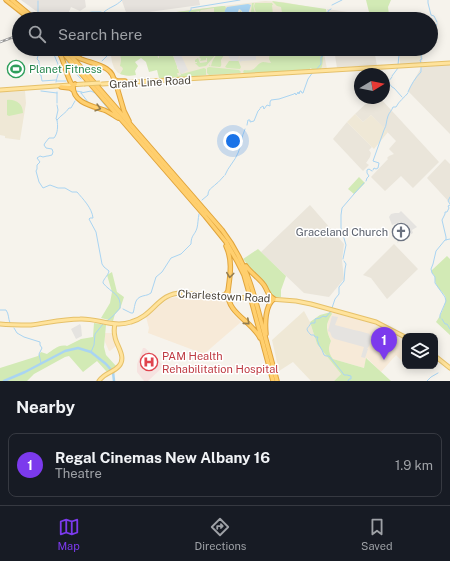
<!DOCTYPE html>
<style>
body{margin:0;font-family:"Public Sans",sans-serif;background:#242831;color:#f1f3f6}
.controls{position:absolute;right:12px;bottom:12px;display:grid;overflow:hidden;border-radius:8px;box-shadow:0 2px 10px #0003}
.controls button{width:36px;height:36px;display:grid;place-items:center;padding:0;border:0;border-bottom:1px solid #363941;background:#171b24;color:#f1f3f6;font:20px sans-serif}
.compass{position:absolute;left:354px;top:68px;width:36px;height:36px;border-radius:50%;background:#171b24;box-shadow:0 2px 10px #0003;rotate:80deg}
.you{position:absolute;left:233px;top:141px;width:14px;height:14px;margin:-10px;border:3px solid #fff;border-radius:50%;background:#1a73e8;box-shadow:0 0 0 6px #1a73e833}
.badge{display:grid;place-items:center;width:26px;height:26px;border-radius:50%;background:#7c3aed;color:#fff;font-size:13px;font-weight:700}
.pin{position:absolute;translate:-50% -33px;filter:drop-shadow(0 1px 2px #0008)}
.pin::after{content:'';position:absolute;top:21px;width:14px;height:12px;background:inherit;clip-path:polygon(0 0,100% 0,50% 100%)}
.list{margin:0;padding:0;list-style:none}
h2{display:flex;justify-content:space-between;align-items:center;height:52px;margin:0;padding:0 16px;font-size:17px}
h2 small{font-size:13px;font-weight:400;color:#9ea1a6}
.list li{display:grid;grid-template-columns:26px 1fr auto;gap:12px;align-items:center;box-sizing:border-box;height:64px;margin:0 8px 8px;padding:0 8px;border:1px solid #363941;border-radius:8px}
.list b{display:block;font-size:15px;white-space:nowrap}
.list p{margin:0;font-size:13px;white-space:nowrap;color:#9ea1a6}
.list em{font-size:13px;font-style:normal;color:#9ea1a6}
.icon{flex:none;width:22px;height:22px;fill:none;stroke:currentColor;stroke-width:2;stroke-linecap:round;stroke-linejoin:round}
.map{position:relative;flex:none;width:450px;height:381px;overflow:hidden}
.search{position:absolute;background:#171b24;box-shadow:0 2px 10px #0003;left:12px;right:12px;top:12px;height:44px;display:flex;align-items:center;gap:10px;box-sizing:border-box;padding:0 14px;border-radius:22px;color:#9ea1a6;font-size:15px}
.sheet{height:124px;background:#171b24}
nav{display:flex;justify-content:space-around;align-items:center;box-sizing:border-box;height:56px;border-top:1px solid #363941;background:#171b24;font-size:11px;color:#9ea1a6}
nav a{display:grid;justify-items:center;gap:2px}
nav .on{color:#7c3aed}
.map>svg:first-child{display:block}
</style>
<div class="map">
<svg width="450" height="381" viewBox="0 0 450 381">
<rect width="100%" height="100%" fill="#f6f3ec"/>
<!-- residential -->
<path fill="#eae5da" d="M327,9L369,15V19H329Z
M334,49H374L377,66L337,68Z
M450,64V134L408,91L422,66Z
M372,98H380L439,162L413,188L401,176L385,191L371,177L388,159L387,158L389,156L394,154L389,149L396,141L371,115L363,122L355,114Z
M347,122L372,147L369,150L371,153L370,157L366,163L369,165L363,171L333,139Z
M445,159L450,164V203L427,178Z
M310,205L344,244L342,260L344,279L329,297L304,293L261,252Z
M394,244L418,269L387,299L371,278L363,275Z"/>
<!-- commercial -->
<path fill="#f7ead8" d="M191,296L212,297L226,299L231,312L241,322L204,354L148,333L149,328L146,317L169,298Z
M331,312L371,323L381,327L405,340V364L396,355L381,372L367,358L364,368L333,359L329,353L328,348L331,341L327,331L328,320L332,314Z
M105,333H113V337L117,345L110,351H109L105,342Z"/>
<!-- industrial -->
<path fill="#e6e2dd" d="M21,0H85L86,7L80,11L71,7L66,19H47Z
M122,0H199L200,5L127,15L122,1Z"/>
<!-- education -->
<path fill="#efe8d6" d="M265,1L283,2L315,8L317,19H120Z
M110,49H323L327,69L160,78L158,69L145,55L133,61L134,75L127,76L118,73L114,68L112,62Z
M399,49H423L422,64L400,65Z
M25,91L26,103L20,140L5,138V136L0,135V92Z
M355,114L363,122L371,115L388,132L374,149L347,122Z
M304,311L310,322L317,344L341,374L334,381H311L293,362L279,371L272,340Z"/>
<!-- medical -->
<path fill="#f6e3e0" d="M143,348H145L164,366L148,381H144L137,372V364Z"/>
<!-- green -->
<path fill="#d2eab5" d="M366,0H391L388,7L389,15L369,12Z
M272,1L326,9L328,19H283L281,7L277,6Z
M252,3H254C252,8 256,13 256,19H211L215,18L214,15H209L205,16V19H203V15L214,13V8L201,10L200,11L201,19H202H196H199L200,15L199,11L195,12L196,19H175V15H171V19L170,16H169V19H166V16H169L154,15V19H124L222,6H225L226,8L224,14L225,16L237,15L238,13V11V13H240V10L243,14L248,15L251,12Z
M255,3H272L273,5H272L273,15H266V12L256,13L254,6Z
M110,49C126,49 141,51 156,51L157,52L158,58H159V51L171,53L173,55V56L177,66V69H178L179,73H177L178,76L181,75L180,71L182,74L204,68L206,69V75L179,78H159L157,70L149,72L146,62L141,58L135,62L138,66L135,71L136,75C130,76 126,76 120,74L123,69L122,67L120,66C121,61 122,58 119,54L115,53L112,56Z
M199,49H218L217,53L206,66L199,67L195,63H197V62H195V60L198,58L200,63L207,62V58H206V60L200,61L201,59L199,57H200L199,55H200Z
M220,49L223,55H224L221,60C221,63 222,66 220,67L209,66L210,63L209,65L211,66C213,57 217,56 220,49Z
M286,49H326L324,50C322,56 324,63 321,69L310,70L312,68H310V70L281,72L244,73L243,72L244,70C257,72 255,64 263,62C264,62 270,63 271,63L269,59L270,52C276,48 280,55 286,49Z
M238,60L241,67L240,69L227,68L225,67L229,61Z
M209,67L239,70L241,72L240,73L209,75L207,73V68Z
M7,100C16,99 23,104 23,113L9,116L7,115Z
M359,177L365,183L354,194L348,189Z
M258,249L286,276L281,290V297H274L271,295C268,283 258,278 251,270C248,267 246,262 243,259Z
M447,256L450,259V335L436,322C440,317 448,301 445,296C443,292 438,289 436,284C434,279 436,276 432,273V270Z
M112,272L117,292L124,297L120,309L115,314L113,321L101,318L110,303L112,292L107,275Z
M331,312L332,314C325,324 326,330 331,341C328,348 328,352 333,359L364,368L366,358L391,381H334L341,374L317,344L310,322L320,315Z
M94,323L106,325L104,347L106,355L116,366L107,372L97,361L83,372L69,356L65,357L34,374L27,381H0V368L38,356L41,352L47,354C53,350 59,344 67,346L81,339L93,337Z"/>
<!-- parking -->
<path fill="#e5e3e0" d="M225,49H241L239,56L238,61H231Z
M243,49H253L256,56V60L242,61L240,62L239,60L240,56Z
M173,54H180L181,55L188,70L181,74L177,66Z
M401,211L417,227L412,230L413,233L397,243L398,240L396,238L407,232L401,222L392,225L389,217L391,214L395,213H399Z
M332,316L338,317L335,325L354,330L359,331L370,334L369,335L372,336L369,346L367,349H368L365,358L361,357L364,347L335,339L332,337L330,332L328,331Z
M80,324L81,326L82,336L76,339L71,329Z"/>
<!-- water -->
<path fill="#a9d4f2" d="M248,4L251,5L248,14L243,13L241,10L239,9L237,14L224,16L225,10L227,7Z"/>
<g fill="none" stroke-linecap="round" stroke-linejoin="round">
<!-- stream -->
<path stroke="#a9d4f2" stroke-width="1" d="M428,0V3L431,15L434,16L437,22
M38,1V13
M332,5L342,0
M191,8L240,0
M104,12C111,6 115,7 122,0
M328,13V11L331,9
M327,14L325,15L327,19
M81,19L80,16L81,14L92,12H101
M184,19L186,17H189L188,13L191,10V9
M431,32H433V29L437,24
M34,49L36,55L38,56L37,59L39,61V64L41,69L40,72V75H41L42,81L56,80
M397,49L399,55L398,65
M421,49L420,54L422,53L421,57L422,59L420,60L421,63
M53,52L60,69
M111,53L116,49
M62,54L72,69L81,79
M102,61L108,55
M316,70L321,64V57L323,56V53L325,52L324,51L326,49
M89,72L94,68
M392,76L398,68
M392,77L388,82L392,87L394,88L402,97
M57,81H66
M56,82C57,77 59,72 60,68
M41,91L57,93
M76,91L82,92
M408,92C411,85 415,78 421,72V66
M81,93L88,102L94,105
M81,93L91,91L95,93
M95,93L109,110
M57,103V92
M57,105L58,110L56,119L57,120C58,126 58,133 54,138H49L45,143L44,145L46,148L52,149L53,152L52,155L48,156H47L43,157L40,156L37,158L40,162L37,165V169L36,171L39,182L43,188L50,185L58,188H65L72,192H77C83,199 92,208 93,218H90L89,219L96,232L102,264L104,267L109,271C108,276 103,279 103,283C111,293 122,294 120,308
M260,108L263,106L264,109L267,105L270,106V102L271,100L279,99L294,94L295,93L296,95L297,94L298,92L299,94L300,91H301L302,93H303L308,79L313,72
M57,120C61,115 66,113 69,108H71L75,101
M247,125L248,120H250V122L254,121L258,111L260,109
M373,170L374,168L376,169L378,168L379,163L373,161L384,130C387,125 386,121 388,116C389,113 392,110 393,107H396C399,101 404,98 408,93
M225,175C228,167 235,161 238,153C242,145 241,137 245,129
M366,181L367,178L369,176L367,173V170L369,169L372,171
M450,197L448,201L450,204
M202,200L208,195C208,189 212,188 216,184C219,182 221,179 224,176
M446,240V237L442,220L445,214V212H447L449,208L448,206L450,205
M343,259L346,245L341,228V215L342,208L354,194L364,183
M332,308L335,299L339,294V287L344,281L345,269L346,264L344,261
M123,309L131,313H133C135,308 134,300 140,297C144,295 147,296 151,293L156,277L162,272L171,258L181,254L191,244C191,235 195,235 197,228C198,224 198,219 199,214
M0,310H6C9,314 8,318 10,323
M331,311L326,317L323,316L320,318L315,319V323H311C308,329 304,328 311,335H314L315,337H318L317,339L319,345L322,350L324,355L326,356H329L342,372L344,375H347L351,376V379H349L348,381
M440,318V315L446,301L445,297L435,283V277L432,273L431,269L433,264L436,251L445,240L450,239
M442,319L445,324H447L450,329
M107,321L113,316L120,308
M14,328L17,333L24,337L40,342V345L42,348L39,354L41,363
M91,352L94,345L95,334L103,324
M427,381L431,377L438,373"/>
<!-- river -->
<path stroke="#a9d4f2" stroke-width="2.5" d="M4,381L25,372L65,351L78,348L91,352L106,364L113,372L114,381"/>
<defs>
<path id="major" d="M102,84C218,78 334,69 450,63
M0,90L84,84
M258,298L296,301L311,304L376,322L405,337
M0,324C10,325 20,325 31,325C47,323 63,319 80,319C97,318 114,328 131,322C154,316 158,292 183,293L248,298
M435,356L450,368
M99,381C105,372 113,373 119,366C127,357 116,345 115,337C114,333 114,328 115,324"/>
<path id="highway" d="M6,0L30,19
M12,0L35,19
M57,49C66,61 65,76 73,86
M60,49L205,216L226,242L237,261L244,275L252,303L273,381
M65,49L222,230C245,260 253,289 262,325C267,344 272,362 277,381
M70,52C73,55 77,57 81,59C93,64 115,66 114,83
M114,79L117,81H125
M113,82L116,84L124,111L129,121
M75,84L73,86C73,103 92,106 104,110C109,112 113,115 118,118
M61,87L70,88L73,90
M246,266C251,273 259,278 264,285C268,291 267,295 274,299C265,305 265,324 266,334
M228,292C227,314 251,320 260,338
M222,296L226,294L228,291C230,276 233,261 226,246"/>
</defs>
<!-- major casing -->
<use href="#major" stroke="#e6c16a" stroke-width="5"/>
<!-- highway casing -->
<use href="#highway" stroke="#e0a43c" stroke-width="5.5"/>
<!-- major -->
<use href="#major" stroke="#ffe39c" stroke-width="3"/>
<!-- highway -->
<use href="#highway" stroke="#ffcf6e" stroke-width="3.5"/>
<defs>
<path id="rail" d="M0,42L19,35"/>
</defs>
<!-- rail casing -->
<use href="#rail" stroke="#9a9a9a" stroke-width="2.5"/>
<!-- rail -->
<use href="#rail" stroke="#fff" stroke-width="1" stroke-dasharray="3" stroke-linecap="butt"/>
<defs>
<path id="major-bridge" d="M84,84L100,83
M248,298H258"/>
</defs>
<!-- major-bridge casing -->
<use href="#major-bridge" stroke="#e6c16a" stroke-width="5" stroke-linecap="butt"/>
<!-- major-bridge -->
<use href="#major-bridge" stroke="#ffe39c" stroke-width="3"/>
</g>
<!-- one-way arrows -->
<defs><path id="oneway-chevron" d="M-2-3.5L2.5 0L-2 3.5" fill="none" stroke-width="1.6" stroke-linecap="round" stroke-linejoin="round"/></defs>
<g stroke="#937c4e">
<use href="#oneway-chevron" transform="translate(98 108) rotate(16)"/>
<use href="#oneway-chevron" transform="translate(230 275) rotate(97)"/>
<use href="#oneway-chevron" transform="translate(247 322) rotate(41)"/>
</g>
<!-- icons -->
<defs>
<symbol id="stadium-ring" viewBox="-11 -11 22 22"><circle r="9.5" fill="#fff" stroke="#2e9e5b" stroke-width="1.5"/><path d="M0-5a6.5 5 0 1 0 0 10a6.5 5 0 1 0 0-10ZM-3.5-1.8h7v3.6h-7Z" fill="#2e9e5b"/></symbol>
<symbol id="church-ring" viewBox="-11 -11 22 22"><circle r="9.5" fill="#fff" stroke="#6b7280" stroke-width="1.5"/><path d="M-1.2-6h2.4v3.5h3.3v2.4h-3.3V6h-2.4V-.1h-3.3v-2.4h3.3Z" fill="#6b7280"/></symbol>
<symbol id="hospital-ring" viewBox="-11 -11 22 22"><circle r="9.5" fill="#fff" stroke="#e0444e" stroke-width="1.5"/><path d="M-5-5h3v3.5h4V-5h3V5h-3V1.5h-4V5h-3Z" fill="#e0444e"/></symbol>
</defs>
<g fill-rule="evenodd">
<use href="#stadium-ring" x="6" y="59" width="20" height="20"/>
<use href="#church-ring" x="391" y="222" width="20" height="20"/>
<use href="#hospital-ring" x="139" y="352" width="20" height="20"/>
</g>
<g text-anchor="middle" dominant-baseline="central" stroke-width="3" stroke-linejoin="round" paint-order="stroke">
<!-- leisure labels -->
<g font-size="11" fill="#27864d" stroke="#fff" text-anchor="start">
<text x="29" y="69">Planet Fitness</text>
</g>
<!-- street labels -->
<g font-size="11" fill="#4b4439" stroke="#fff">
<text transform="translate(150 82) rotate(-3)">Grant Line Road</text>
<text transform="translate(224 296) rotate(3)">Charlestown Road</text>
</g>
<!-- worship labels -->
<g font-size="11" fill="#5b616d" stroke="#fff" text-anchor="end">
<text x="388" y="232">Graceland Church</text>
</g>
<!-- health labels -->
<g font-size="11" fill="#be3a42" stroke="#fff" text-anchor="start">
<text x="162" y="356">PAM Health<tspan x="162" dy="13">Rehabilitation Hospital</tspan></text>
</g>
</g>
</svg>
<div class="controls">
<button><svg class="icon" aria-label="layers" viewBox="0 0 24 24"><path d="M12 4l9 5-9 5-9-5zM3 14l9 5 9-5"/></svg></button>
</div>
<svg class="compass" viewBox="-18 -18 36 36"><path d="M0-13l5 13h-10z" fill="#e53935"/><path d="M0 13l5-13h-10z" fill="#9ea1a6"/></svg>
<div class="you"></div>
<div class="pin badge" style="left:384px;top:360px">1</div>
<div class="search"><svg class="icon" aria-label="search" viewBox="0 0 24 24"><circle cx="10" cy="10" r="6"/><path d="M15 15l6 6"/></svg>Search here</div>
</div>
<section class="sheet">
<h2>Nearby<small></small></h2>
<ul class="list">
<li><span class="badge">1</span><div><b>Regal Cinemas New Albany 16</b><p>Theatre</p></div><em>1.9 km</em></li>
</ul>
</section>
<nav>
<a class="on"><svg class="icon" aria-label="map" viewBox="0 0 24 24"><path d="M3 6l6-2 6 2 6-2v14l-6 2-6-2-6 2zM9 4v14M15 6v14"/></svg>Map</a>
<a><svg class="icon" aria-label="directions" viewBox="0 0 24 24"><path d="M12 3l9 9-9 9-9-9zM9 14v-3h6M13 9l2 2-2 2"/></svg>Directions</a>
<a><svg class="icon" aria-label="saved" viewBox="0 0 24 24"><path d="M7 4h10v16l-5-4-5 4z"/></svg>Saved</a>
</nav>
